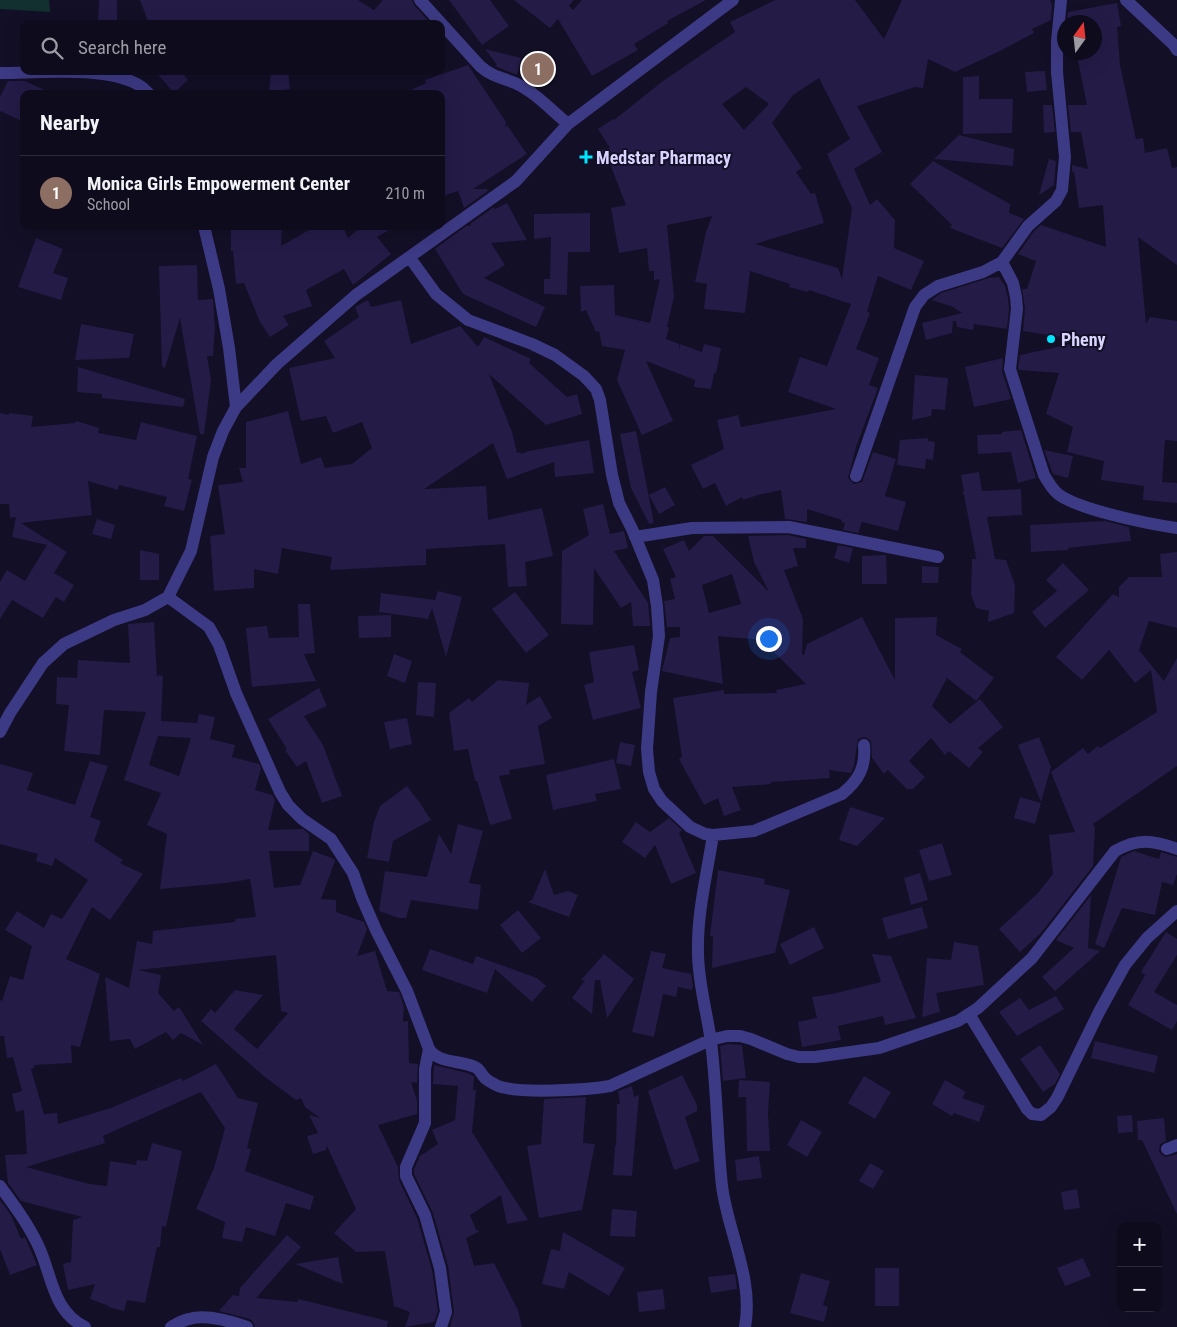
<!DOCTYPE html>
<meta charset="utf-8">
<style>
body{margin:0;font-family:"Roboto Condensed",sans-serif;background:#1c1929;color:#f1f3f6}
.controls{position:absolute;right:15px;bottom:15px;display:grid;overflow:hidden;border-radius:10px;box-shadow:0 5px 20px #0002}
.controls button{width:45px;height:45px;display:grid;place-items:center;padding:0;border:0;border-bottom:1px solid #2e2b3b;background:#0e0b1c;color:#f1f3f6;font:25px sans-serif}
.compass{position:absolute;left:1057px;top:15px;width:45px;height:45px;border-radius:50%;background:#0e0b1c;box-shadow:0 5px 20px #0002;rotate:15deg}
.you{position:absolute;left:768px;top:638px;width:18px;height:18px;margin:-12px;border:4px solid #fff;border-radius:50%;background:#1a73e8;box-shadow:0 0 0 8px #1a73e833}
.badge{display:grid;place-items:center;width:32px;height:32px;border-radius:50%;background:#00e5ff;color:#fff;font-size:16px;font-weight:700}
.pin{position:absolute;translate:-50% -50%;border:2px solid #fff;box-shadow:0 1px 5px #0006}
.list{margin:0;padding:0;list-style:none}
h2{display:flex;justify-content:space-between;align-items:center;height:65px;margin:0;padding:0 20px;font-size:21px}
h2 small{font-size:16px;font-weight:400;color:#9b9ba3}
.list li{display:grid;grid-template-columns:32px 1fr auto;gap:15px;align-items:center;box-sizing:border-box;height:75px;padding:0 20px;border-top:1px solid #2e2b3b}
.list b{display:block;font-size:19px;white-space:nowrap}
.list p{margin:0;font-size:16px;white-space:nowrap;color:#9b9ba3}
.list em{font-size:16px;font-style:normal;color:#9b9ba3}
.icon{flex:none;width:28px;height:28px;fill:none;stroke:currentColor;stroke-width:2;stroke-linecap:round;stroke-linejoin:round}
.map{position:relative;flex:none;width:1177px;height:1327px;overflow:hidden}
.search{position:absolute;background:#0e0b1c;box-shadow:0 5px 20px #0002;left:20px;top:20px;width:425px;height:55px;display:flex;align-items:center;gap:12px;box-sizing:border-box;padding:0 18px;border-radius:10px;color:#9b9ba3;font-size:19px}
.panel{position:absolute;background:#0e0b1c;box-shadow:0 5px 20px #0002;left:20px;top:90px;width:425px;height:140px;border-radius:10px}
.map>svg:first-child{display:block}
</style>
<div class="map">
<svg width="1177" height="1327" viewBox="0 0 1177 1327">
<rect width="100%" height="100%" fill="#130f26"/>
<!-- green -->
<path fill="#12302f" d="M0,0H49L50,12L0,9Z"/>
<!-- building -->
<path fill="#241b47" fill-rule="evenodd" d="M99,0H117V24H98Z
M140,0H358L374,10L383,0H412L414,5L431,24H277L278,20L244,22V24H149Z
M449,0H490L509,26L482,45Z
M514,0H574L569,6L573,10L582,0H706L667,21L668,23L634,44L638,50L592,76L558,19L550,28Z
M775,0H855L884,39L902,0H1050L1052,5L1051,20L1032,29L1034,33L1002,50L955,72L928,59L923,88L915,87L857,106L882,152L854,169L870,205L877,199L895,220L894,248L924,261L911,290L878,276L867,311L870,313L856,349L879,358L869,385L878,388L856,447L848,478L854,484L862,482L873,452L896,459L885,496L906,502L898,531L862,522L858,533L843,530L845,523L841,522L842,520L807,509V522L785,519L781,490L758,495L743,500L742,497L726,506L715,483L703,489L691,465L724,449L717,420L738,415L741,427L836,409L788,392L800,357L827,366L851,304L809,290L808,292L789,287L790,284L750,271L745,313L704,309L707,284L695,282L706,232L712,216L667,225L674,297L667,327H669L666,339L679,344V349L680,344L702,352L704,344L721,348L716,373H714L711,389L694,387L695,380L646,361L673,421L642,435L617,380L625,350L602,346L599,331L596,332L586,310L581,312L580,286L614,285L615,315L650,323L660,279L654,280V271H649L647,248L619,253L611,208L626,205L610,164L603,166L600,150L610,148L598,129L613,119L614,120L663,81L735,32L730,22ZM819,78L850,139L827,154L852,208L842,279L838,268L755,244L824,223L815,193L811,194L796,172L802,168L772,123L793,95ZM746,87L769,104L744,130L722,104Z
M1117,3L1121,26L1117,27L1120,65L1136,139L1143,138L1145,153L1167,148L1172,168L1177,167V265L1138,237L1146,324L1150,317L1177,321V441L1165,440L1162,482L1177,483V503L1143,500L1144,486L1101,480L1104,461L1067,452L1073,427L1046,414L1059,373L1019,370L1018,368L1020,355L1086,341L1023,331L1025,308L1022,289H1027L1036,261L1018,254L1034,231L1041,225L1106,247L1103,205L1079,208L1074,171L1072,172V165L1088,169L1081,132H1071L1068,105H1087L1076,52H1094V22H1067L1068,12Z
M485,49L521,58L517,75L495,66L497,65Z
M468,65L506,122L505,127L507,125L527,154L473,189H487L488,191L464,208L458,191L441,197V94H402L426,83L425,80Z
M155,71H180L188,80L174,93Z
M271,71H288L290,89L269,92Z
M1045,71L1047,90L1027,92L1025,72Z
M979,76V99H1013L1012,133L963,134V77Z
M8,81H25L53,94H24V122L0,111V97Z
M1043,105H1052L1055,132L1044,133Z
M959,135L1014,149L1013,166L934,159Z
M1049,159L1056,161L1054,185L1039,195Z
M933,161L1010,204L1009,213L1024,219L1002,248L950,228L952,225L910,184Z
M507,203L527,240L491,243L505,265L484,278L545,307L536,327L463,294L435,249L466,226H471L470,224L494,207L495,209Z
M590,213V252H568L567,295L544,294V279H550L551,237L534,239V214Z
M231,226H282L281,246L316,226H343L348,238L362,226H396L377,237L391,254L353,285L344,269L306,290L312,306L283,316L289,325L270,337L260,322L244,283L236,284L233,251H231Z
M36,238L63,249L53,273L68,278L61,300L18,287Z
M197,265L198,300L213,299L215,328L213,356H207L211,380L204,434H200L180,318L165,368L162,367L159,266Z
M999,277L1005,286L1008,298L1009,309L1007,329L974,324L973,330L957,327L956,321H953L952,333L926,340L922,323L962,313L953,307L932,300L941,293L989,278Z
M368,300L371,307L401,300L411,344L460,326L478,347L484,337L531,359L529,363L567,397L577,394L582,414L546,425L489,374L512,432L517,453L520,452L521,454L529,451L589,440L594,473L555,477L554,462L507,479L493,443L424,489L486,486L488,520L542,508L553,556L525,562L527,586L508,587L505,544L426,549V565L330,570L332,557L282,548L278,574L254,569V588L214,591L210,536L225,534L218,485L243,482L239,468H246V422L288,411L301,464L321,457L325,468L352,464L372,448L362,422L333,433L326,416L301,421L289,368L335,358L324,341L359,317L355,307Z
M81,324L134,334L129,358L75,360Z
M1003,358L1002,371L1011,399L974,407L965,367Z
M78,367L185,399L183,407L102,398V394L77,392Z
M915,375L948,378L945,410L932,409L931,416L912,420Z
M0,413L9,415V413L33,416L31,427L75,423L76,421L99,428L98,433L136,440L141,422L197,436L188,479L192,480L184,511L164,506L167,497L119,485L118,490L88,481L92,515L21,523L67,552L54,573L74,585L64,602L56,597L43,618L12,600L0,619V582L7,570L25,581L47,545L12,537L16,517L10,518L9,504H0Z
M1021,430L1036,478L1018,483L1011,452L978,454L977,435L1002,434V432Z
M636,431L654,523L649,524L631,488L620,434Z
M928,438V441L935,442L933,460L926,459L925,469L897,465L900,440Z
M1044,450L1073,456L1068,478L1053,474Z
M979,472L982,491L1021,489L1022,515L987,517L995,559L1006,560L1015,585L1014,613L988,622L989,611L976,608L971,594L972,559H976L975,553H978L975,552L964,495L962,492H964L961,475Z
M665,487L675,505L659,514L649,495Z
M603,504L610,534L624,531L628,548L614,551L648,603L650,626H633L631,602L621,608L594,568L593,625L561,624L562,551L589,535L583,509Z
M97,519L115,525L111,539L92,534Z
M1105,521L1129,527L1131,541L1068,548V550L1031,552L1030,525Z
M788,535L806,539V548H793L798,566L784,570L803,619L802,655H804L807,644L862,617L895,680V618L937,617L936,635L962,649L960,652L994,678L976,701L947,678L932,706L950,724L980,699L1003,727L978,748L983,752L969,768L949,751L945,755L931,738L909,761L925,777L913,789H907L888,770L884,774L872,758L871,741L867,738L863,737L859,739L858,738L854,766L851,773L829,770L830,778L771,782V784L732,787L741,810L724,816L718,798L704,805L679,759L682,757L673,698L724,690V694L777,693L776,690L806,684L762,640L718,636L723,684L662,671L670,638L680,637V627H667L664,601L675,599L670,579L676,577L663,549L684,540L689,551L704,536H713L769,592L754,562L748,536ZM732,574L741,604L709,613L702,585Z
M838,545L853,548L849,563L834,558Z
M140,550L159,554V580H140Z
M1177,552V628L1149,621L1139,650L1164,681L1177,658V766L1093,824L1095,828L1093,866L1041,933L1020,952L999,929L1038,893L1053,874L1049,835L1075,832L1051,772L1083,748L1088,754L1098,746L1100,748L1157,712L1151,670L1135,683L1109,650L1082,680L1056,657L1113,594L1119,597V587L1129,577H1162L1160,554Z
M886,555L887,584H862V556Z
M1063,563L1089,590L1045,628L1032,612L1057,591L1046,580Z
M922,566L939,567L938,583H922Z
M438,591L462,597L446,657L432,608L428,619L379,612L381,593L435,600Z
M515,592L549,635L526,653L492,609Z
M298,604H310L315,653L304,654L316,681L252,687L246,628L267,626L269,638L299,637Z
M391,615V637L359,638L358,616Z
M154,622L157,678L158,675L163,676L161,721L197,723L199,714L215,717L210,739L235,745L232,757L259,764L261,768L255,790L272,795L275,800L268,830L303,829L309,834V851H269L274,888L300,885L313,851L334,859L335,861L321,899L336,900V912L364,922L367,929L357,956L375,951L387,991L399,992L400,994L404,1007L403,1022L408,1021L409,1063L418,1064L417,1083L411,1082L417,1100V1114L378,1125L398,1167L399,1180L417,1218L432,1270L438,1311L434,1322L405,1327L410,1312L394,1306L385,1251L356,1252L334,1233L356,1209L327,1146L326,1150L313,1154L307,1136L318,1133L309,1115L320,1118L305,1107L301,1098L296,1100L265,1077L201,1021L211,1009L215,1013L235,990L263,995L234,1029L257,1049L288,1013L281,1011L276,955L138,970L161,975L158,993L174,1011L179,1007L203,1045L181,1033L173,1040L166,1032L135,1049L130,1039L110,1041L105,977L129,988L137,941L152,944L153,931L235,922V919L256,917L250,879L226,883L160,889L167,834L147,825L161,793L124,780L146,712L104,710L100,755L64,751L69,705L56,704L57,677L77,678L78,660L130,663L128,624ZM158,736L191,738L179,776L149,765Z
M634,645L639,670L632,672L641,708L593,720L584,685L594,682L589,652Z
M394,654L412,661L405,683L387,676Z
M498,680L529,683L526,705L540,696L552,718L538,726L545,764L509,770L510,774L499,776L512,819L490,825L477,781H475L468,749L454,751L449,713L469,698L472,702Z
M418,682L436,683L434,717L416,715Z
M319,688L327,706L304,716L323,745L342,796L322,803L306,761L297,767L285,750L287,749L268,719Z
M407,718L412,744L390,749L384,722Z
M1039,737L1051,767L1041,802L1018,745Z
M620,742L635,745L631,766L616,763Z
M614,759L621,789L595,794L597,801L553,810L546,775Z
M90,761L108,766L90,817L101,821L94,841L123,860L120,863L143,874L110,920L92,907L66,959L100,974L80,1047L71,1045L72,1063L34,1065V1068L31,1069L44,1114L57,1113L58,1124L111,1108L181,1078L183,1081L216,1064L238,1098L258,1103L247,1148L251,1149L245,1171L314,1196L310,1210L286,1203L275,1236L246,1227L242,1242L222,1238L225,1222L196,1209L214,1168L225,1128L201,1092L103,1136L105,1143L26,1167L89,1184L107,1186L110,1161L136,1165L137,1160L147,1161L152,1143L182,1151L166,1227L162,1226L160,1247H157L145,1303L127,1300L124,1311L108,1307L109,1306L90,1299L95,1284L68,1290L63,1264L71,1262L73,1220L82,1217L21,1201L8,1183L5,1155L27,1154L24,1110L16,1112L12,1094L22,1091L13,1057L7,1058L4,1036H0V1000L2,1001L10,976L23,980L32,946L5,930L17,911L44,928L51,914L62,919L88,880L55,858L52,866L36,861L38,854L0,844V764L33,773L27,790L75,805Z
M407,786L420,803L431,820L393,841L389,862L367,858L374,822L380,806Z
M1020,797L1041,803L1035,824L1014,818Z
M850,807L885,818L857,846L839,840Z
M669,818L682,830L679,833L696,873L671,884L655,845L645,858L622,842L636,822L650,832Z
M458,824L483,831L469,883L481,885L478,910L411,900L406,918H399L379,911L385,871L427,877L439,834L451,854Z
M942,843L952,875L929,881L919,850Z
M1134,851L1159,859L1161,852L1177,857V874L1173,885L1162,882L1155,915L1122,908L1104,948L1095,944L1121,857Z
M545,869L554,895L568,891L578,895L569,917L528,902L532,900Z
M718,870L765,879L764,884L790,890L775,953L712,968L713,936H710Z
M920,873L928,900L911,905L904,878Z
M1091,895L1088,948L1100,951L1055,991L1042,977L1074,948L1056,940Z
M922,907L928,928L888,939L882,918Z
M518,910L541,938L522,953L500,925Z
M814,927L824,948L790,965L780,944Z
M1166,932L1177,939V955L1154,992L1177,1005V1021L1172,1030L1128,1005L1145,975L1141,972Z
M954,942L978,946L984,985L936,993L940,1012L922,1017L927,958L951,960Z
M430,949L473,964L476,956L537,978L546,986L532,1002L495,969L487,993L422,970Z
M651,951L666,954L662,968L691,974L693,986L692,990L678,987L676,997L663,994L654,1037L632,1032Z
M604,954L634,979L607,1018L600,980H595L592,1014L572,998L585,980H581Z
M872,954L891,956L916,1018L885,1025L883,1016L838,1026L841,1040L802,1047L798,1022L817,1018L812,997L832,994L881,982Z
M1056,996L1064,1009L1017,1036L999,1012L1020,998L1029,1010Z
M1095,1041L1158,1056L1154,1073L1091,1058Z
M728,1044L742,1045L746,1078L723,1081L720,1046Z
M1040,1045L1060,1074L1055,1084L1043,1092L1020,1059Z
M434,1065L467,1073L474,1076L473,1090H476L472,1132L528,1220L507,1224L501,1195L470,1215L476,1230L480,1231L466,1238L474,1266L494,1263L518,1310L522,1327H450L454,1311L448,1266L433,1213L414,1174V1169L420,1156L438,1144L432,1130L455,1120L458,1086L433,1084Z
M682,1075L697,1105V1111L685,1117L700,1161L674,1170L648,1091Z
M864,1076L891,1092L875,1119L848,1103Z
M739,1080L770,1082L768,1113L770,1151H747L746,1097H738Z
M945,1080L966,1092L962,1098L985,1106L979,1122L954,1113L952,1116L932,1104Z
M632,1086L634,1097L639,1095L632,1176L613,1175L615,1146H616L617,1104H620L618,1091Z
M586,1097L583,1143L595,1144L582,1210L539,1218L527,1146L541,1144L544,1099Z
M1132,1115L1133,1132L1118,1133L1117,1116Z
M1164,1118L1166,1141L1160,1144L1159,1152L1162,1155L1166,1157L1177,1154V1214L1142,1140H1138L1137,1121Z
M801,1120L822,1132L807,1157L787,1145Z
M759,1156L762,1178L737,1181L735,1160Z
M870,1163L884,1171L873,1189L859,1181Z
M1077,1189L1080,1208L1064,1210L1061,1192Z
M0,1200L11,1215L21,1239L25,1237L37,1265L10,1275L0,1249Z
M612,1209L637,1211L635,1237L610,1236Z
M563,1232L625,1268L609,1296L569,1272L564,1289L542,1284L551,1249L560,1251Z
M287,1235L301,1247L256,1298L298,1302V1299L388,1321L387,1327H255L253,1322L250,1319L219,1311L233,1295L239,1296L240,1288Z
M338,1257L343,1284L295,1264Z
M1083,1258L1091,1276L1065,1286L1057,1268Z
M875,1268H899V1306H875Z
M801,1273L830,1281L823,1305L828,1307L824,1322L790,1313Z
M735,1274L737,1289L711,1293L708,1277Z
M663,1289L665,1309L639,1312L637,1292Z"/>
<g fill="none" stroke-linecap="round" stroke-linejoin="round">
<!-- street -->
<path stroke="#3d3a85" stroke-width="12" d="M420,0L480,66C492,77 501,77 515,83C535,92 551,110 568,124
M1126,0L1173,44L1177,50
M0,73C39,73 103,66 137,84C142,86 146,91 149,94
M204,226L219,289L229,348L236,407
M410,258L436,294L468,320L532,344L555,355L584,376L596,389L600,400L612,475L619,503L632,529L653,580L657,606L659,636L651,692L647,749L649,772L654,789L662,801L690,827L705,834L713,835L754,831L842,794C859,780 866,767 864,745
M1002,262L1013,283L1016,297L1017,309L1010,369L1044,475C1048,482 1052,489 1058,494C1079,510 1149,524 1177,528
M856,476L915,307L924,295L938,286L983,272L1002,262L1028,226L1056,201L1062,190L1065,157L1057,72V42L1061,0
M635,537L692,528L789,527L938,557
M168,597L209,627L219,645L236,693L280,792L288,805L302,819L331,839L353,873L362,898L376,930L407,991L429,1049C439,1064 460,1060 475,1067C480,1069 481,1074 485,1078C488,1081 494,1084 498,1086C519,1094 587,1090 610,1086L710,1040L727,1036H740L751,1039L787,1054L799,1057H815L879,1048L958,1021L978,1008L1032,958L1115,851C1138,838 1153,840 1177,849
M0,732L10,713L43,663L64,644L114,620L145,610L168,597L191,551L213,457L223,431L236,407L277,364L356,295L516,181L568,124L733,0
M713,835C707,874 697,913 698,952C698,983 707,1012 711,1042C717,1090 717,1138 722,1186C728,1233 754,1279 745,1327
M969,1014L1027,1109L1032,1114L1041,1115L1051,1107L1057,1098L1099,1012L1125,965L1147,938L1177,911
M429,1049L425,1069V1123L406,1167V1176L425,1215L440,1268L446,1312L441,1327
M1167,1149L1177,1145
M0,1186C14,1205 28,1224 38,1245C52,1274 52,1311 85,1327
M171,1327C177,1324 183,1320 189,1319C206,1314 230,1321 247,1327"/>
</g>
<!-- markers -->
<g fill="#00e5ff" stroke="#130f26" stroke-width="2">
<path d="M583.5 149.5h5v5h5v5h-5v5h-5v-5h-5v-5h5z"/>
<circle cx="1051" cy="339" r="5"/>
</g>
<g text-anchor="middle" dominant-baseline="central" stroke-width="4" stroke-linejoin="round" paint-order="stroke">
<!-- poi labels -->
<g font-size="18" font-weight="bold" fill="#d9d4ff" stroke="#130f26" text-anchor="start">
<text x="596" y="157">Medstar Pharmacy</text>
<text x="1061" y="339">Pheny</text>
</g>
</g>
</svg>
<div class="controls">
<button>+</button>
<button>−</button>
</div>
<svg class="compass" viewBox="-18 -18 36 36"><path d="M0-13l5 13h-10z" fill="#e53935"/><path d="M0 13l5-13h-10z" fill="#9b9ba3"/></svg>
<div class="you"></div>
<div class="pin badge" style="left:538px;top:69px;background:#8d6e63">1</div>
<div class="search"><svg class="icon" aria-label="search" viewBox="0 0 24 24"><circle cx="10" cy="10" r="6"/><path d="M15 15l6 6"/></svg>Search here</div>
<section class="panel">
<h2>Nearby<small></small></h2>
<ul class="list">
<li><span class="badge" style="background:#8d6e63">1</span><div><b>Monica Girls Empowerment Center</b><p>School</p></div><em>210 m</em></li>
</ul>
</section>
</div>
